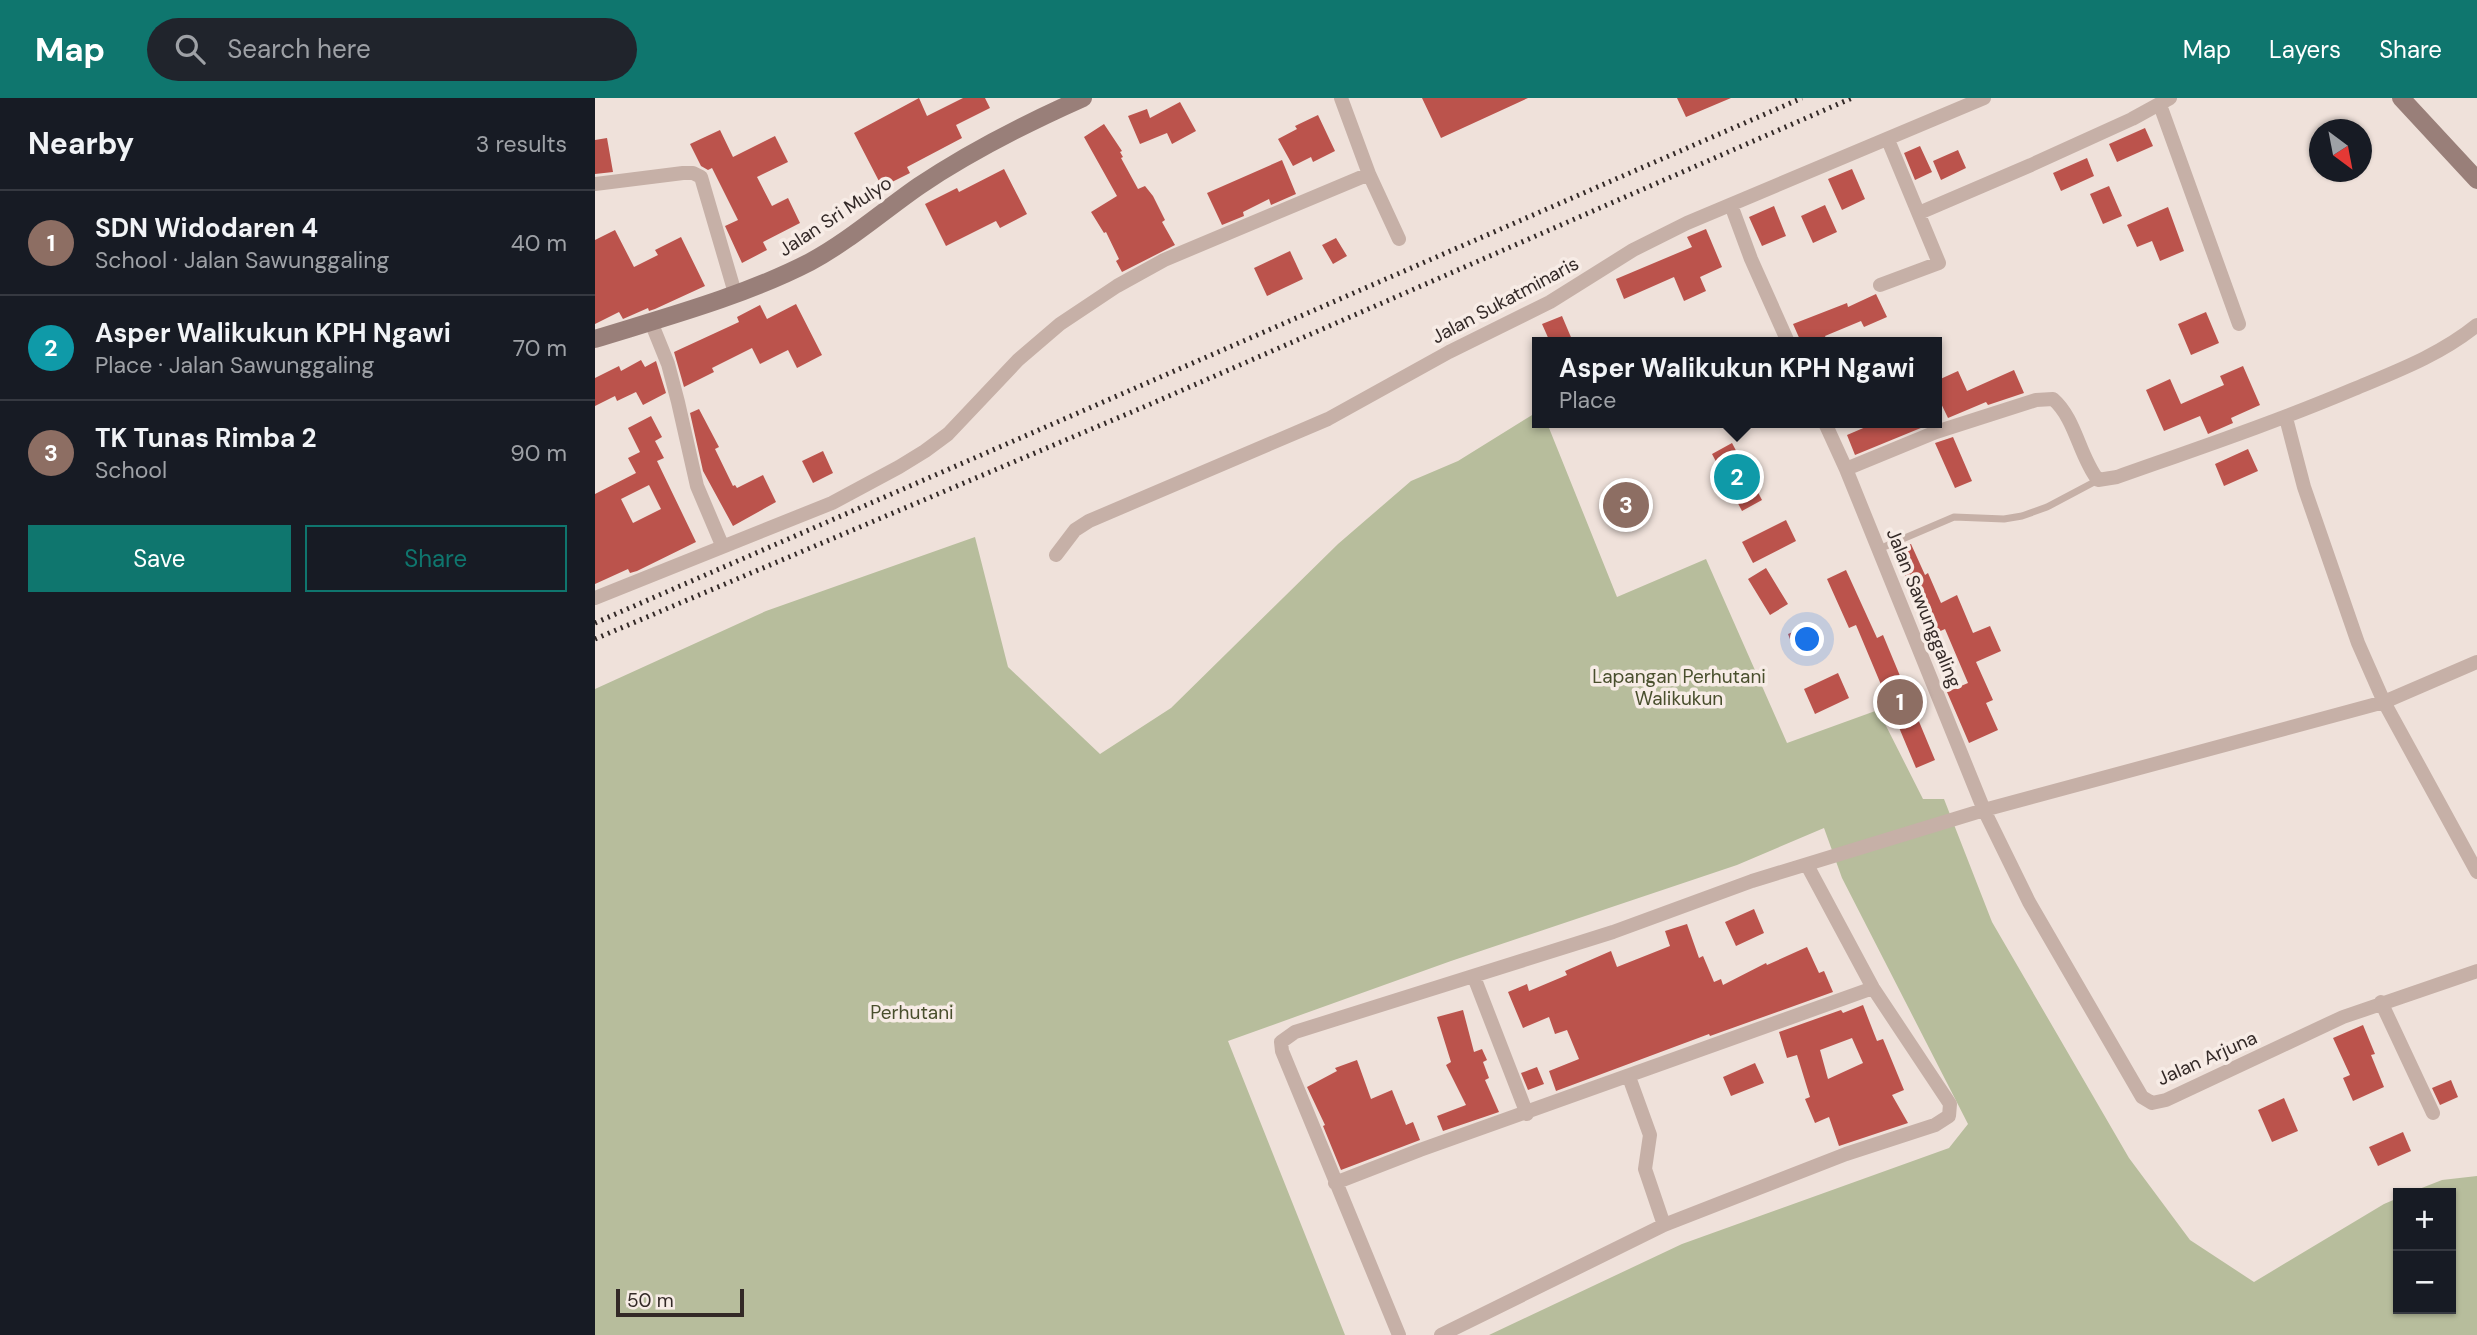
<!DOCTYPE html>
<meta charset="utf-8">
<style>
body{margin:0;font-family:"DM Sans",sans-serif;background:#20242c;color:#f1f3f6}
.controls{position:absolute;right:21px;bottom:21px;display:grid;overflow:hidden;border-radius:0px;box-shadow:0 2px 5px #0004}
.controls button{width:63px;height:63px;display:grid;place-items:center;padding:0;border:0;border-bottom:2px solid #363941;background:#171b24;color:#f1f3f6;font:35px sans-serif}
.compass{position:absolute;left:1714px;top:21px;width:63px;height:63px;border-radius:50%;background:#171b24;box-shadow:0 2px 5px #0004;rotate:148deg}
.scale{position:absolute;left:21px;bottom:18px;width:128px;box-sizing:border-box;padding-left:7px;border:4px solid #332927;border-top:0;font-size:19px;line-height:24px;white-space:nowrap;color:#332927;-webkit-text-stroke:5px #f7ece6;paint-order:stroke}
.you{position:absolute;left:1213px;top:542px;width:24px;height:24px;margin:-18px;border:5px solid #fff;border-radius:50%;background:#1a73e8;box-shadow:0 0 0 10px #1a73e833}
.badge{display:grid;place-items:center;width:46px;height:46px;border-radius:50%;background:#0f766e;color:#fff;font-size:23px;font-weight:700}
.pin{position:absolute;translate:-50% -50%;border:4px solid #fff;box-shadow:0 2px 7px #0006}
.popup{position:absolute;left:937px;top:239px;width:410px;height:91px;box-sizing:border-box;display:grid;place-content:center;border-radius:0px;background:#171b24;filter:drop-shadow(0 2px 5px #0005);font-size:23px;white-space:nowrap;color:#9ea1a6}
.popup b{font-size:26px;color:#f1f3f6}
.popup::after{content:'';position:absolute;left:50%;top:100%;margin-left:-14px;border:14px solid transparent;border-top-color:#171b24}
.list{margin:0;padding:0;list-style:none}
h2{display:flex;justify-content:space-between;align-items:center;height:91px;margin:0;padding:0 28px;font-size:30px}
h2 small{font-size:23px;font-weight:400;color:#9ea1a6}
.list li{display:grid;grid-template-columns:46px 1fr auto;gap:21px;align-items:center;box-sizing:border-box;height:105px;padding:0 28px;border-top:2px solid #363941}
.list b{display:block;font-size:26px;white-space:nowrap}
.list p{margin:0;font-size:23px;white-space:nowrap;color:#9ea1a6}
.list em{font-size:23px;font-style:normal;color:#9ea1a6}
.actions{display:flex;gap:14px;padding:21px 28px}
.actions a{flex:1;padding:16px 0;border:2px solid #0f766e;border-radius:0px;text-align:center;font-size:24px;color:#0f766e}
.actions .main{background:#0f766e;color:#fff}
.icon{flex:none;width:38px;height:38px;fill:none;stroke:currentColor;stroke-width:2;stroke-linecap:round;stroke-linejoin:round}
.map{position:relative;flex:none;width:1882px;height:1237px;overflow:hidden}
header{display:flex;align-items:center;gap:42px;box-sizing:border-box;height:98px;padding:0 35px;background:#0f766e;color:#fff}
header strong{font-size:33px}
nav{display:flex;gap:38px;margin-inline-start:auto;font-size:24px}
.search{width:490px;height:63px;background:#20242c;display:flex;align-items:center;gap:18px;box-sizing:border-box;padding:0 24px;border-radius:38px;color:#9ea1a6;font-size:26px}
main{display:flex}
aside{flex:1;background:#171b24}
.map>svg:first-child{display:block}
</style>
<header>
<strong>Map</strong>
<div class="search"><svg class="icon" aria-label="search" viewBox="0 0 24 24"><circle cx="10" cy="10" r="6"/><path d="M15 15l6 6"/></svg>Search here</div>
<nav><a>Map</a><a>Layers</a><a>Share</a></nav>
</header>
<main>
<aside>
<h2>Nearby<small>3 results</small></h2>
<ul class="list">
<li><span class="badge" style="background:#8d6e63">1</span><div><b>SDN Widodaren 4</b><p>School · Jalan Sawunggaling</p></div><em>40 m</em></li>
<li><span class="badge" style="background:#0f9aa8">2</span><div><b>Asper Walikukun KPH Ngawi</b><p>Place · Jalan Sawunggaling</p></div><em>70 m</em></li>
<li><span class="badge" style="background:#8d6e63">3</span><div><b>TK Tunas Rimba 2</b><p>School</p></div><em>90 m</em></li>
</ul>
<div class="actions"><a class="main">Save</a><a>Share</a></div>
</aside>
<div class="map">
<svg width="1882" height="1237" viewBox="0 0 1882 1237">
<rect width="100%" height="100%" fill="#efe1da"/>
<!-- green -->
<path fill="#b7bd9c" d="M942,314V325H952L1022,499L1111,461L1192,645L1283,612L1328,701H1349L1397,824L1534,1060L1595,1142L1659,1184L1789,1106L1803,1100V1211H1856V1095H1814L1847,1082L1882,1078V1237H894L1087,1146L1354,1050L1373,1026L1247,780L1229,730L1142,767L856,863L633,943L750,1237H0V591L171,513L380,439L413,569L505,656L576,610L743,446L816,383L863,363Z"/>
<!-- building -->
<path fill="#bb534c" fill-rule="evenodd" d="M324,0L332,18L368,0H390L395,10L361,27L367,40L312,69L315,75L287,89L259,35Z
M827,0H933L846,40Z
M1082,0H1136L1091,19Z
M585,4L601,33L577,46L572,35L545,46L533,18L552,11L555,20Z
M723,17L740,53L718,64L716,59L698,68L683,41L702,31L700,28Z
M509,26L527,53L525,54L528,59L526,60L543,91L550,88L558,98L570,122L567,124L580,147L527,174L521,163L524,161L511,134L509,135L496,114L522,98L489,39Z
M1550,30L1558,48L1522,64L1514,46Z
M125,32L138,59L180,38L193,64L162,79L177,108L193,100L205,125L168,144L172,152L147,165L130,128L143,122L117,70L113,72L106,68L95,46Z
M12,40L18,74L0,76V42Z
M1325,48L1337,74L1320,82L1309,55Z
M1363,52L1371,70L1346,82L1338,63Z
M1492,60L1499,78L1466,93L1458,75Z
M687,62L701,96L676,107L674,101L648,114L649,118L627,127L612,95Z
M409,71L432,116L405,130L401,123L351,148L330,106L362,90L364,94Z
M1257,71L1270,101L1247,112L1233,81Z
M1514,88L1527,118L1508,126L1495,96Z
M1230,107L1242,134L1218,145L1206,118Z
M1179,108L1191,138L1167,148L1154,119Z
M1573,109L1589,153L1565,163L1557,143L1542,149L1532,127Z
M1111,131L1127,169L1105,179L1111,193L1089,203L1079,179L1029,201L1021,181L1097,149L1092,139Z
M20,132L39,169L63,157L60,152L86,139L110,188L60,211L54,213L53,210L28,221L24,214L0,226V142Z
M741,140L752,158L738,166L727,147Z
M695,153L708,181L672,198L659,170Z
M1281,196L1292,219L1269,229L1266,223L1230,238L1233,244H1206L1198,226L1252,205L1253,209Z
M201,206L227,257L202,270L193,252L165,266L157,250L117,270L119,274L89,289L79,254L144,224L142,219L165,207L172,221Z
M1611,214L1624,245L1596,257L1583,226Z
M967,218L978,244H955L947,226Z
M46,262L50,269L61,263L71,295L48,307L41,294L22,303L20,298L0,308V280L24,268L26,273Z
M1648,268L1665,307L1636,320L1638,325L1613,336L1605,318L1569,333L1551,292L1575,281L1586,306L1629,287L1625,278Z
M1419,272L1429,295L1393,307L1391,304L1353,320L1341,295V283L1363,273L1372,293Z
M104,311L124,349L120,351L138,388L140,387L142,390L168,377L181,404L138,428L108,373L95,315Z
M56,318L67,339L60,343L69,360L62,363L101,444L42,473L35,475L33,471L0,486V396L41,375L33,360L45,354L33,330ZM54,387L66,411L38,425L26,401Z
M1280,325H1338L1260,357L1252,337Z
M1358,339L1377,383L1360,390L1340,345Z
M1137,345L1167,402L1147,413L1117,356Z
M1653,351L1663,373L1629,388L1620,366Z
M228,353L238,375L218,385L207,363Z
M1191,422L1201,443L1158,465L1147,444Z
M1316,446L1330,477L1333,475L1346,505L1362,497L1378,535L1395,528L1406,553L1381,564L1398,602L1391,605L1403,632L1374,645L1352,594L1373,585L1350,531L1341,535L1327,502L1322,505L1299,453Z
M1171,470L1193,506L1175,517L1153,481Z
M1251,472L1282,540L1288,537L1340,662L1321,670L1261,527L1254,530L1232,481Z
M1214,527L1221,543L1199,552L1193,536Z
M1243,575L1254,600L1220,616L1209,591Z
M1159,811L1169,835L1141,848L1130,824Z
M1092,826L1104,860L1108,858L1119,884L1126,881L1128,887L1171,865L1172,867L1212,849L1224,875L1229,873L1238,894L1115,938L1114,936L961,993L954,973L984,961L972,932L960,936L954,919L928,930L913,894L932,886L934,893L972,877L970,873L1016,853L1022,869L1075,848L1070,833Z
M1268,907L1282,943L1288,941L1309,992L1297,997L1313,1025L1244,1048L1234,1019L1220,1025L1210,1001L1215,999L1202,957L1192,960L1184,934L1246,912L1248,915ZM1257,940L1268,965L1233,981L1225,952Z
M868,912L879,954L887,951L892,962L888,964L894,980L890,982L904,1014L848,1033L842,1018L871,1007L851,967L856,964L842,919Z
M1768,927L1780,956L1776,957L1789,989L1758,1003L1748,980L1755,977L1738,940Z
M762,962L776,1001L797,992L811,1027L818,1024L825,1042L746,1072L728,1028L730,1027L712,989L742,973L740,970Z
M1160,965L1169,985L1136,998L1128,979Z
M942,969L949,986L933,992L926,975Z
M1856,982L1863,999L1845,1007L1837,990Z
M1689,1000L1703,1033L1677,1044L1663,1012Z
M1808,1034L1816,1053L1783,1068L1774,1049Z"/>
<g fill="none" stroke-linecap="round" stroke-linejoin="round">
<!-- service -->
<path stroke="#c6b0a7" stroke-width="7" d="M1284,451L1359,419L1409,421L1427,418L1452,409L1503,382"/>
<!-- minor -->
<path stroke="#c6b0a7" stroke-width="14" d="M746,0L774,76L804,141
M1565,7L1644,226
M0,86L88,75H98L106,79L140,195
M1136,107L1156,161L1193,244
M1324,115L1436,67L1537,21L1575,0
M1285,187L1344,165L1293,42
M56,224L73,266L83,304L102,388L127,447
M1691,320L1709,389L1763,545L1789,604L1882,774
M1230,325L1251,371L1389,712L1434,804L1547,999L1557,1005L1571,1002L1748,919L1882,873
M1251,371L1341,334L1441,302L1458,301C1481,321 1484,358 1503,382L1522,379C1601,351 1681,324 1759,291C1802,273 1845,257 1882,227
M461,457L480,432L494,423L733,321L854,254L955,204L1038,152L1092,125L1389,0
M0,500L237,405L304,369L330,353L353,336L423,262L465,226L522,188L569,162L774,76
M879,879L932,1016
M1786,904L1838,1015
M1034,979L1055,1037L1050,1071L1069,1127
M740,1085L825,1052L1278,890
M804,1237L687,953L686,944L700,934L1018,834L1157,783L1389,712L1789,604L1882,564
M846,1237L1069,1127L1251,1056L1340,1027L1354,1018L1355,1006L1278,890L1212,767"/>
<!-- secondary -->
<path stroke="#997f79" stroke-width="18" d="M1806,0L1882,82
M0,241C71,219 149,198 215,164C254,143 288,113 324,88C373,55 434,24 488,0"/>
<!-- rail -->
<path stroke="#332927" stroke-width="5" stroke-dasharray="2 5" stroke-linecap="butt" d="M0,525L1207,0
M0,541L551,308L1257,0"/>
</g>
<g text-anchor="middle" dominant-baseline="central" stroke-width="7" stroke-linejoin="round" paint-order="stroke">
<!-- street labels -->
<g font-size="19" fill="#332927" stroke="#f7ece6">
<text transform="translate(240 118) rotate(-33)">Jalan Sri Mulyo</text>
<text transform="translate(910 202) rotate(-28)">Jalan Sukatminaris</text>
<text transform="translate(1329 510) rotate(68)">Jalan Sawunggaling</text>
<text transform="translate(1612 960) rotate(-24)">Jalan Arjuna</text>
</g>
<!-- park labels -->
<g font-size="19" fill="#494f2d" stroke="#f7ece6">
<text x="1084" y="578">Lapangan Perhutani<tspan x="1084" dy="22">Walikukun</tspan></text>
<text x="317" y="914">Perhutani</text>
</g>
</g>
</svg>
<div class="controls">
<button>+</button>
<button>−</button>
</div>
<svg class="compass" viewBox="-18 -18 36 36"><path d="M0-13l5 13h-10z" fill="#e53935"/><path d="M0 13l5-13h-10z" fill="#9ea1a6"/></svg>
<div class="scale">50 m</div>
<div class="you"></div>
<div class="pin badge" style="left:1305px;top:604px;background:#8d6e63">1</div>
<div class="pin badge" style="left:1142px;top:379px;background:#0f9aa8">2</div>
<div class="popup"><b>Asper Walikukun KPH Ngawi</b>Place</div>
<div class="pin badge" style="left:1031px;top:407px;background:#8d6e63">3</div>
</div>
</main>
